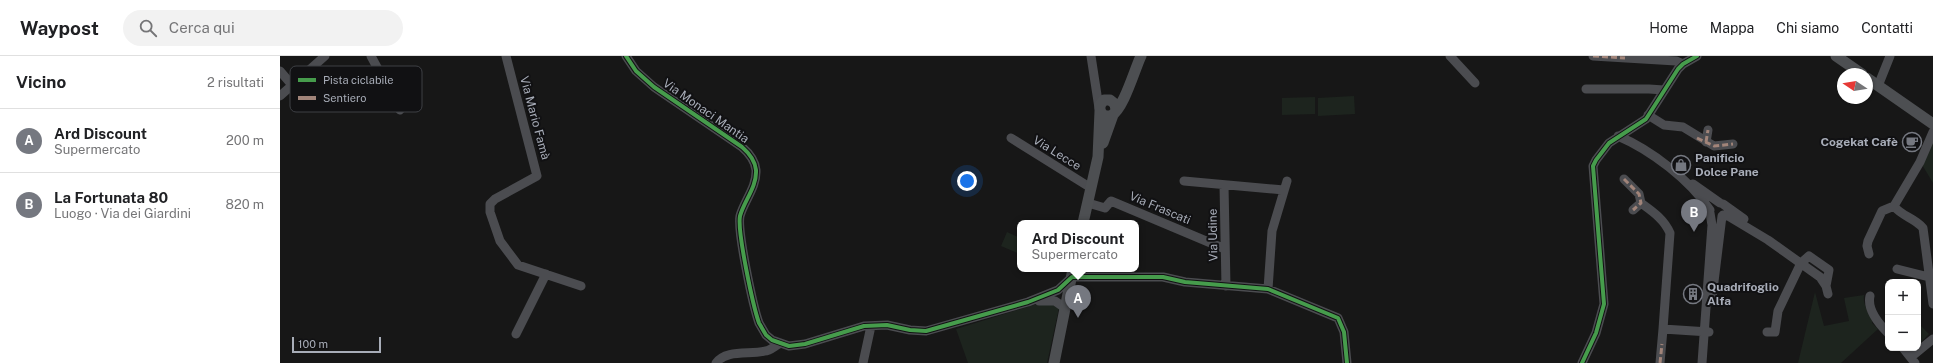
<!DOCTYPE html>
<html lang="it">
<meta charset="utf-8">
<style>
body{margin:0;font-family:"Public Sans",sans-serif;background:#f2f2f2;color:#202124}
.controls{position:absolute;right:12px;bottom:12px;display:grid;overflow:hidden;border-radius:8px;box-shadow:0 1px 3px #0004}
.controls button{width:36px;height:36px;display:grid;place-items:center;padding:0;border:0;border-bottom:1px solid #e0e0e0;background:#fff;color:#202124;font:20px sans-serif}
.compass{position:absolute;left:1557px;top:12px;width:36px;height:36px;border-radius:50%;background:#fff;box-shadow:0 1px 3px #0004;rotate:282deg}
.scale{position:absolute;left:12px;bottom:10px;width:89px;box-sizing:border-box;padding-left:4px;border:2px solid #a8adb8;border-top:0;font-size:11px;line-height:14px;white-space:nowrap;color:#a8adb8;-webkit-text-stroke:3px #111113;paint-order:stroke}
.you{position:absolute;left:687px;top:125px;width:14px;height:14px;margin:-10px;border:3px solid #fff;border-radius:50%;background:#1a73e8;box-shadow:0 0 0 6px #1a73e833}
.badge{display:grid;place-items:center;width:26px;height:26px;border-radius:50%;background:#757880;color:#fff;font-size:13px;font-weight:700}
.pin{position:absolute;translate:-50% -33px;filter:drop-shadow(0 1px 2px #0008)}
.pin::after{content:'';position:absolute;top:21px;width:14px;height:12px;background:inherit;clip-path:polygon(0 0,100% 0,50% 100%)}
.popup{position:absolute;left:737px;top:164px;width:122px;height:52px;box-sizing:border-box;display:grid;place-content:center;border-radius:8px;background:#fff;filter:drop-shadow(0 1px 3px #0005);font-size:13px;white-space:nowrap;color:#757577}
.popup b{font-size:15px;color:#202124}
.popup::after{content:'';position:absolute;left:50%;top:100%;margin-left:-8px;border:8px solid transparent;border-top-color:#fff}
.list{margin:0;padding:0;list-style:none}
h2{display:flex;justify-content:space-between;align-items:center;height:52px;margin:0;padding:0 16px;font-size:17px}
h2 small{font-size:13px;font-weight:400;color:#757577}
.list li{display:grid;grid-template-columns:26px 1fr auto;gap:12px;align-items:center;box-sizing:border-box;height:64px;padding:0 16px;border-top:1px solid #e0e0e0}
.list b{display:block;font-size:15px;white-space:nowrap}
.list p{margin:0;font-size:13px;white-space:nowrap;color:#757577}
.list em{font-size:13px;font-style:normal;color:#757577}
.icon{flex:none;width:22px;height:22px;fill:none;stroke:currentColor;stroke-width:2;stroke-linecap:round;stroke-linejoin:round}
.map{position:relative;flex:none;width:1653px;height:307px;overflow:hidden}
header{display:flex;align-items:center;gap:24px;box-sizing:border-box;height:56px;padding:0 20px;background:#fff;border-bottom:1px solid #e0e0e0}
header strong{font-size:19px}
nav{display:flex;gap:22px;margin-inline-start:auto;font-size:14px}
.search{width:280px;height:36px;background:#f2f2f2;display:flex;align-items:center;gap:10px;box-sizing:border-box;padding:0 14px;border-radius:22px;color:#757577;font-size:15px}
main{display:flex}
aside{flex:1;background:#fff}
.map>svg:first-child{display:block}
</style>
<header>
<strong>Waypost</strong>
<div class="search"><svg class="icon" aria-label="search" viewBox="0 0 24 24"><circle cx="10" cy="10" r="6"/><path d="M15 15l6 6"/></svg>Cerca qui</div>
<nav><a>Home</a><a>Mappa</a><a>Chi siamo</a><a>Contatti</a></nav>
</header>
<main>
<aside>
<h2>Vicino<small>2 risultati</small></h2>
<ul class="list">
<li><span class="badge">A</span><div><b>Ard Discount</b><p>Supermercato</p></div><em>200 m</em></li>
<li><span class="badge">B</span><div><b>La Fortunata 80</b><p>Luogo · Via dei Giardini</p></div><em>820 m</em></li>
</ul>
</aside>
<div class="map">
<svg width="1653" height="307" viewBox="0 0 1653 307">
<rect width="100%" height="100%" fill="#171717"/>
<!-- green -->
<path fill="#1d241e" d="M1074,40L1075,58L1038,60V42Z
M1035,41V58L1002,59V42Z
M1653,80V127L1641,107Z
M727,176L740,182V198L721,190Z
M1535,236L1544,270L1569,265L1564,242L1584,239C1583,246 1586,255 1592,259V267L1598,273L1561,307H1518Z
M770,246L779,252L767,307H688L676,273L757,248Z
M1640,269L1649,278L1638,289V271Z"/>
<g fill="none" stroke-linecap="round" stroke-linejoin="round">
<!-- minor -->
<path stroke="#4b4c50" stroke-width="9" d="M91,0L120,54
M226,0L257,120L215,143L210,148V156L220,185L238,209L301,230
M346,0L356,15L374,31L462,91C469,97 475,104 476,114C477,131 464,145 460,160C457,175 473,250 479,267L486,279L492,284L509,290L525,288L584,270L607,269L630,274L646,275L748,246L778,234L792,221H883L905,226L988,233L1058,262L1064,276L1067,307
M811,0L819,52
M1170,0L1195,27
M1313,0L1396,5L1403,8
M0,15L12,29
M1598,30L1610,0
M1306,33H1369L1384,34
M0,40L45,0
M1368,59L1384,69L1403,71L1434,90L1453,88
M1338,80C1371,94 1410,124 1430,154
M731,82L811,132
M1426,86L1428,74
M1344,123L1359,138L1361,147
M904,125L1004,134
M1413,128L1440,147
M944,129L946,230
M808,147L825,152L831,145L945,193
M1361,147C1372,155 1384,163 1390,177L1383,273L1429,276
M1443,148L1464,163
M1614,150C1621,160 1635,162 1643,172L1653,248
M1614,150L1640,106L1653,76
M1353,154L1361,147
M1443,159L1448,160L1488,184L1540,221L1546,230L1548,238
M1589,198L1587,190L1588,185L1602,155L1614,150
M1617,213L1649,221
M988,233L992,175L1007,125
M1590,240C1587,253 1599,268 1608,277
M1432,242L1442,160
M759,245H775L785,252
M1487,276H1495L1498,255L1521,207L1529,200L1549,214L1546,230
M236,278L266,218
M1623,292L1635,307
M1631,301L1653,283
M436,307C446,293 470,299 485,295C490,295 495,290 499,288
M583,307L591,270
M1302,307L1316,277L1324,248L1313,110L1316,104L1329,87L1366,63L1398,13L1403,8L1417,0
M1380,307L1383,273
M1422,307L1432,169L1430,157"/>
<!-- major -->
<path stroke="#4d4f52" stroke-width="11" d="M1556,0L1582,18
M1587,22L1653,68
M836,54L835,48L830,44H824L820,49V55L824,60H831C844,52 854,15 861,0
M823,87L833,59
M803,167L818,101L820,55
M774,307L793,213"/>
<!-- quiet -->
<path stroke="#a18479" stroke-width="3" stroke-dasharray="6 3" stroke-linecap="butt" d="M1313,0L1345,2
M1417,82L1434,90L1453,88
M1426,86L1428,74
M1344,123L1359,138L1361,147L1353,154
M1380,307L1382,288"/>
<defs>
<path id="cycleway" d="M346,0L356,15L374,31L462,91C469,97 475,104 476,114C477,131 464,145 460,160C457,175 473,250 479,267L486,279L492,284L509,290L525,288L584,270L607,269L630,274L646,275L748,246L778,234L792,221H883L905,226L988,233L1058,262L1064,276L1067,307
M1302,307L1316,277L1324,248L1313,110L1316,104L1329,87L1366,63L1398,13L1403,8L1417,0"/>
</defs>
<!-- cycleway casing -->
<use href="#cycleway" stroke="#111113" stroke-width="6"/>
<!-- cycleway -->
<use href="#cycleway" stroke="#469c4c" stroke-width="4"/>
</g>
<!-- icons -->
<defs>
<symbol id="cafe-ring" viewBox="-11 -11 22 22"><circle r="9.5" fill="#111113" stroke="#757880" stroke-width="1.5"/><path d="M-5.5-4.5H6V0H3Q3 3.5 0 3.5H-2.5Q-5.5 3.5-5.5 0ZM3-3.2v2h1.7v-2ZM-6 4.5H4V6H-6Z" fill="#757880"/></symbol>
<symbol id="shop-ring" viewBox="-11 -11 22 22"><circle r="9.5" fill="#111113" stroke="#757880" stroke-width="1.5"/><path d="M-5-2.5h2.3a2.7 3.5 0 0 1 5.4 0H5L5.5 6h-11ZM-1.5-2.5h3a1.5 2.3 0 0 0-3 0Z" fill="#757880"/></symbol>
<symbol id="building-ring" viewBox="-11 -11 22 22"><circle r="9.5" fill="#111113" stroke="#757880" stroke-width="1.5"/><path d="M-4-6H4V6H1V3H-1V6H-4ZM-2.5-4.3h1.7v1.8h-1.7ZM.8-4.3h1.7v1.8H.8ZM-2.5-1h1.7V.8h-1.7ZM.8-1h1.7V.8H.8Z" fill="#757880"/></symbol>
</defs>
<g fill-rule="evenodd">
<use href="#cafe-ring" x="1621" y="75" width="22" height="22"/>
<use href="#shop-ring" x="1390" y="98" width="22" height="22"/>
<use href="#building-ring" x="1402" y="227" width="22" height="22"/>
</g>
<g text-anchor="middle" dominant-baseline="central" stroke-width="4" stroke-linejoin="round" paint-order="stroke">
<!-- street labels -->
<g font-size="12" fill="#a8adb8" stroke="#111113">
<text transform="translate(426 55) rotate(35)">Via Monaci Mantia</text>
<text transform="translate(255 62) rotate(75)">Via Mario Famà</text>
<text transform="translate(777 97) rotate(32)">Via Lecce</text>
<text transform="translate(880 152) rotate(23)">Via Frascati</text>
<text transform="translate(933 179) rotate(-91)">Via Udine</text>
</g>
<!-- poi labels -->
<g font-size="12" font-weight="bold" fill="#a8adb8" stroke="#111113" text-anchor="start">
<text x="1618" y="86" text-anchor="end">Cogekat Cafè</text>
<text x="1415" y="102">Panificio<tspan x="1415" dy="14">Dolce Pane</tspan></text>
<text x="1427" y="231">Quadrifoglio<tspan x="1427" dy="14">Alfa</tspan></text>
</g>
</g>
<!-- legend -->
<rect x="10" y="10" width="132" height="46" rx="6" fill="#111113" stroke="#3e4045" stroke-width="1"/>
<rect x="18" y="22" width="18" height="4" fill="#469c4c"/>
<rect x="18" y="40" width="18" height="4" fill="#a18479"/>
<g font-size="11" fill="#a8adb8">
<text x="43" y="28">Pista ciclabile</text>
<text x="43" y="46">Sentiero</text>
</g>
</svg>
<div class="controls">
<button>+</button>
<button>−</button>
</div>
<svg class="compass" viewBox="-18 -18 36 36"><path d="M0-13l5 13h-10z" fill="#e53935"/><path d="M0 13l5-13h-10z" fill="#757577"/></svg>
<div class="scale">100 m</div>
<div class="you"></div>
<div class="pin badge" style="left:798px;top:262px">A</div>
<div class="popup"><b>Ard Discount</b>Supermercato</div>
<div class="pin badge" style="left:1414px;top:176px">B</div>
</div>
</main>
